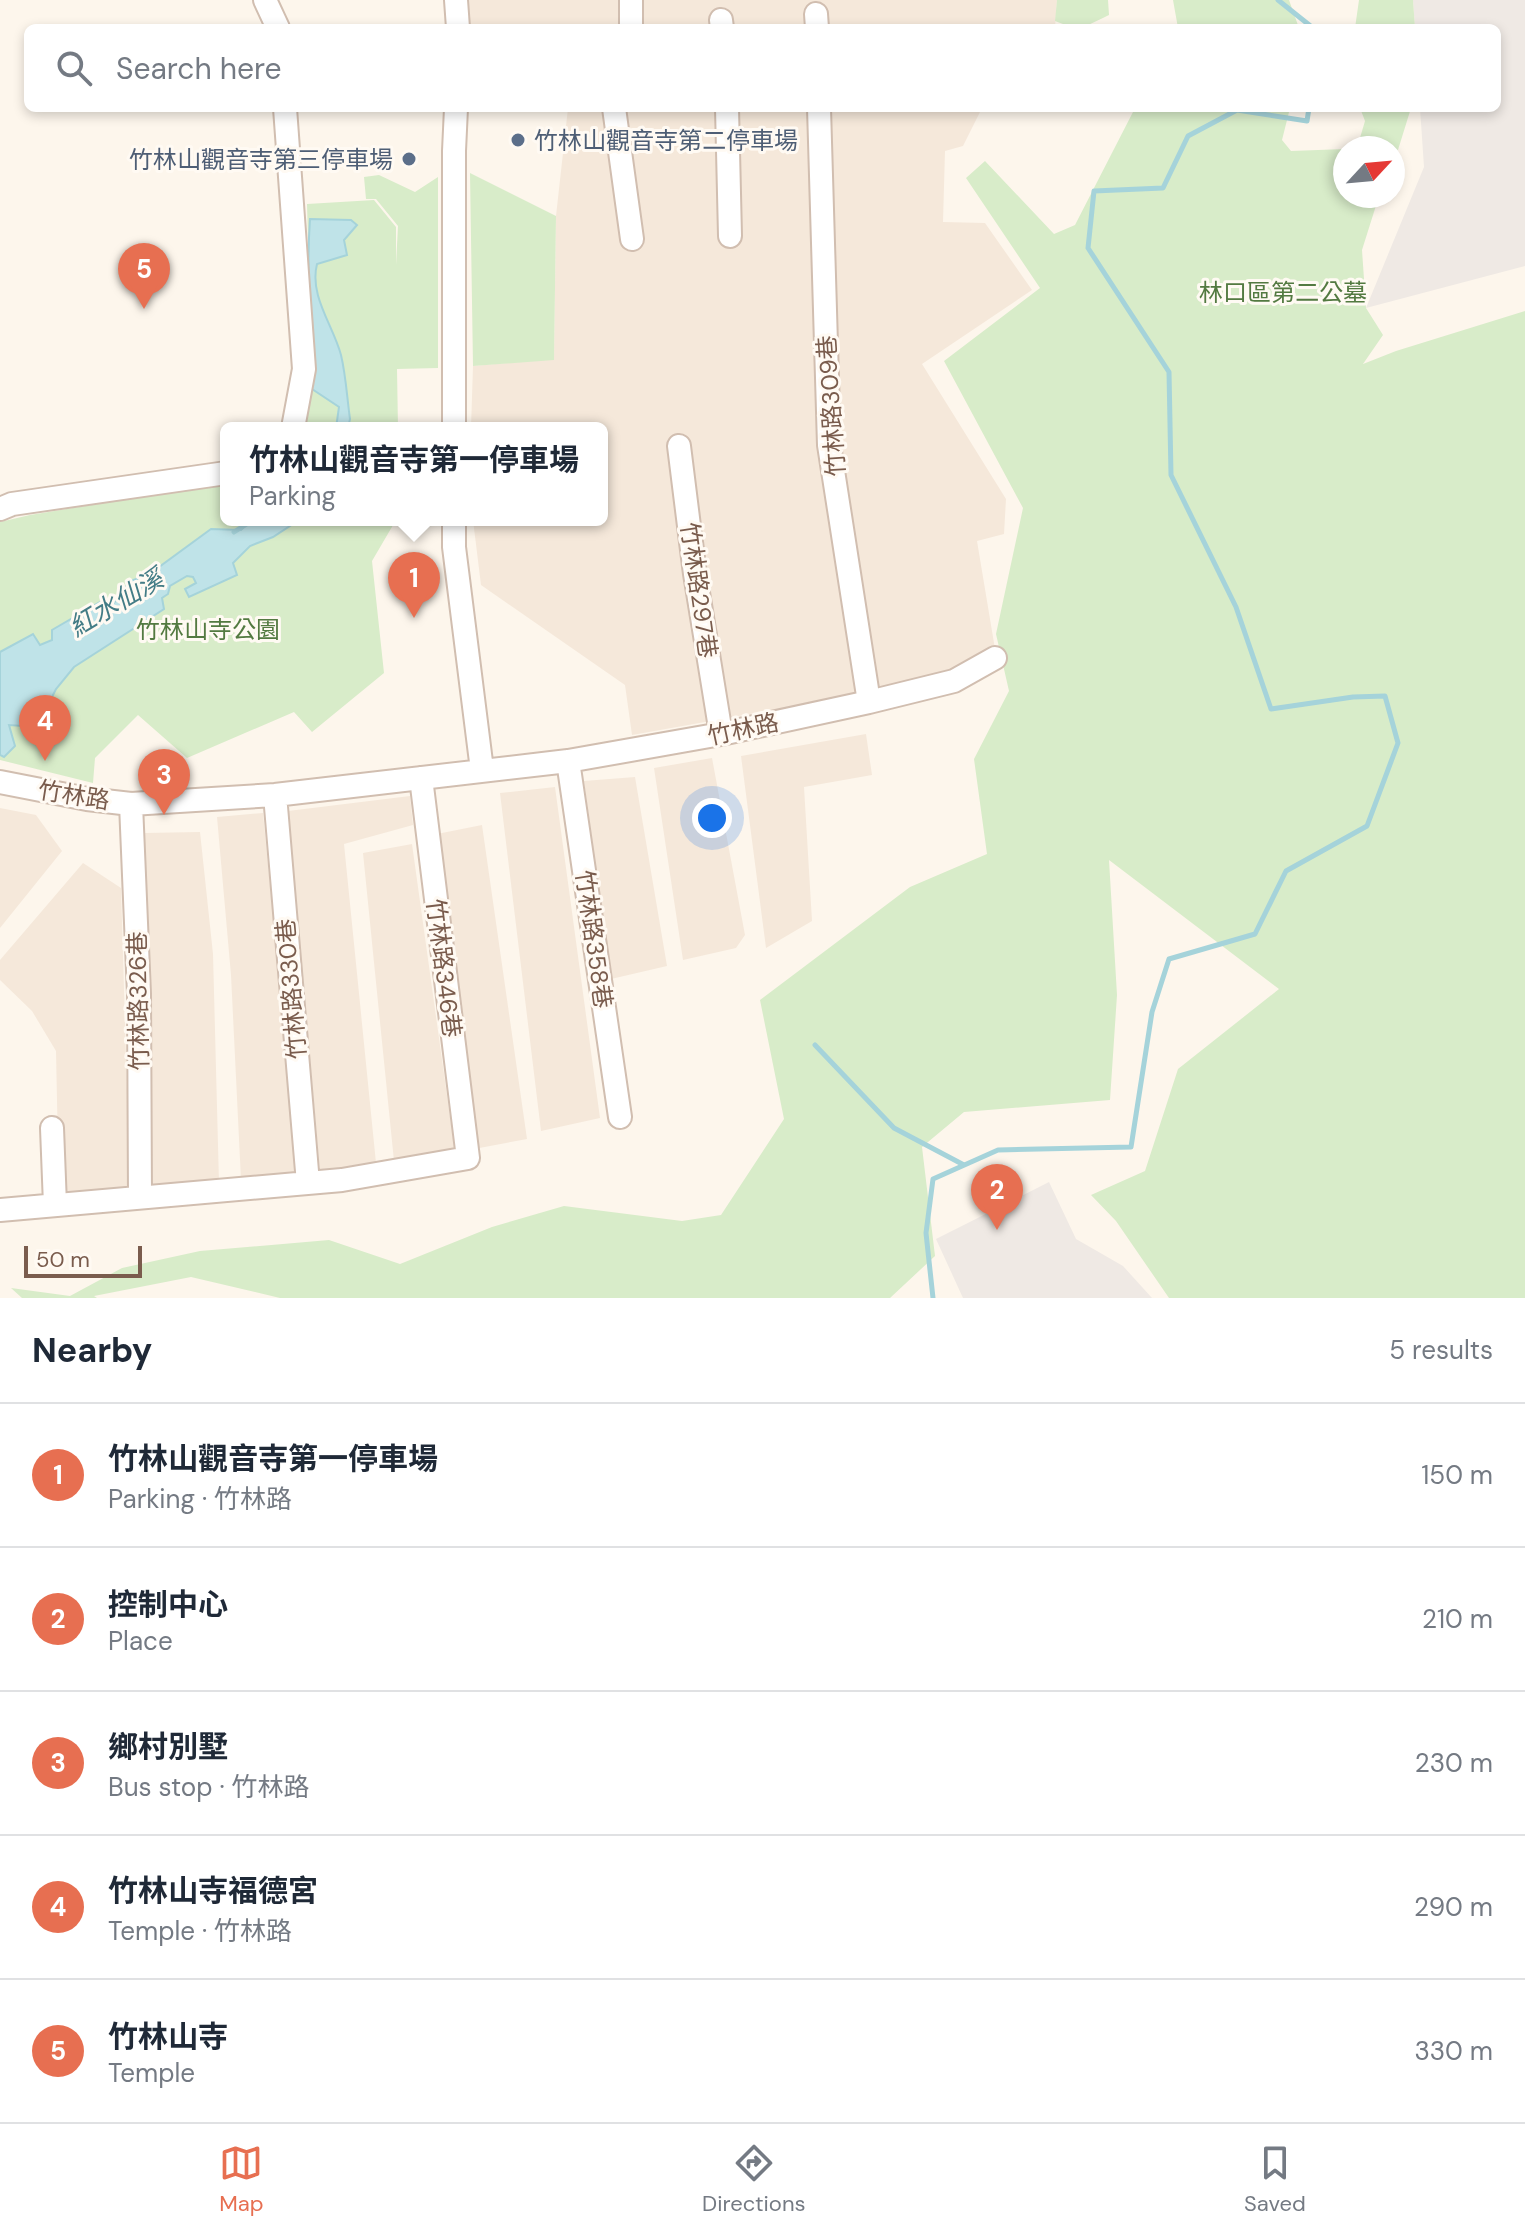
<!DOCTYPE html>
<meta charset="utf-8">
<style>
body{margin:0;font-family:"DM Sans","Noto Sans TC",sans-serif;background:#f2f2f3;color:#1f2937}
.compass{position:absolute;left:1333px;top:136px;width:72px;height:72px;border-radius:50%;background:#fff;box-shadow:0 4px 12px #0003;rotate:64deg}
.scale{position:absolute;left:24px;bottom:20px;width:118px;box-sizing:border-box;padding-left:8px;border:4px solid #7a5c4d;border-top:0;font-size:22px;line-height:28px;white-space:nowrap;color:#7a5c4d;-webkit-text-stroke:6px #fffaf3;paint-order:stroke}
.you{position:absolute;left:712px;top:818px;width:28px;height:28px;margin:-20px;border:6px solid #fff;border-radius:50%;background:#1a73e8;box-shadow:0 0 0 12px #1a73e833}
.badge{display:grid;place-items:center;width:52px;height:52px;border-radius:50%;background:#e76f51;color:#fff;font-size:26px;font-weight:700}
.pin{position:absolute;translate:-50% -66px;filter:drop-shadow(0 2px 4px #0008)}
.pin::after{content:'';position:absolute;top:42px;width:28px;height:24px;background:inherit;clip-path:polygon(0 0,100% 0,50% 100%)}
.popup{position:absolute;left:220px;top:422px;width:388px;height:104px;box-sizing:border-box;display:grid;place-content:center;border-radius:12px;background:#fff;filter:drop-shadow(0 2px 6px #0005);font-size:26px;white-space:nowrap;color:#747a83}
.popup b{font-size:30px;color:#1f2937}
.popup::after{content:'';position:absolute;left:50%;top:100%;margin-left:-16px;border:16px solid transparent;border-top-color:#fff}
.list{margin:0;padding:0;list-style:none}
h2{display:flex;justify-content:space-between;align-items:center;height:104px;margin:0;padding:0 32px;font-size:34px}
h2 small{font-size:26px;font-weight:400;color:#747a83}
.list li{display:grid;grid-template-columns:52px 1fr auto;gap:24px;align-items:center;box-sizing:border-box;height:144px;padding:0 32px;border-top:2px solid #e0e1e3}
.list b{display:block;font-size:30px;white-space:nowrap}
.list p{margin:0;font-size:26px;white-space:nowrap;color:#747a83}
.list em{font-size:26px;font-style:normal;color:#747a83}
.icon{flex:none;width:44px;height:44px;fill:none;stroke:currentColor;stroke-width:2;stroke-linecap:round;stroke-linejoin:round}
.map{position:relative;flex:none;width:1525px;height:1298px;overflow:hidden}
.search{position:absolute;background:#fff;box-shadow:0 4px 12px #0003;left:24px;right:24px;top:24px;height:88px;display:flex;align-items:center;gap:20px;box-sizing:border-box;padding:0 28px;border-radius:12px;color:#747a83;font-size:30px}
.sheet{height:824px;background:#fff}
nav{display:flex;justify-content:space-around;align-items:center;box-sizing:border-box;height:112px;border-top:2px solid #e0e1e3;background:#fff;font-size:22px;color:#747a83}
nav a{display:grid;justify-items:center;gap:4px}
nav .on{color:#e76f51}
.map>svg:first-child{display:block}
</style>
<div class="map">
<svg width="1525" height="1298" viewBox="0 0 1525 1298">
<rect width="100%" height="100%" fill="#fdf6ec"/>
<!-- residential -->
<path fill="#f5e8da" d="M468,0H1057L1055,28H469Z
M568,108H982L963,146L945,151L943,222L985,223L1032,290L922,364L1006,499L1004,534L977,541L995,649L925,683L632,735L625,685L481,585L473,520H602V428H471L473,366L554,359L556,216Z
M866,734L872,775L804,787L812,921L766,948L741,756Z
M712,758L745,935L736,948L683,960L654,768Z
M635,777L667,966L611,979L584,781Z
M555,787L600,1118L541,1131L500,793Z
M410,796L413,825L344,844L376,1163L320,1172L288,811Z
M0,808L36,815L62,851L0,928Z
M263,813L298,1176L241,1180L231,975L217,817Z
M482,825L527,1139L474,1149L437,834Z
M200,832L213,954L219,1183L149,1189L144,833Z
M412,844L455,1153L394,1161L363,853Z
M83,863L121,888L130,1192L59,1199L56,1051L32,1011L0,980V960Z"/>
<!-- industrial -->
<path fill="#efe9e4" d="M1413,0H1525V266L1366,308L1424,167L1420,108H1497V28H1415Z
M1049,1182L1076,1239L1123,1266L1152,1298H963L936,1239Z"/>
<!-- green -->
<path fill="#d8ecc9" d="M1057,0H1108L1109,15C1083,27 1083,32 1055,21Z
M1173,0H1289L1299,28H1178Z
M1359,0H1413L1415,28H1355Z
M1138,108H1290L1282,140L1291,151L1345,149V196H1379L1362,250L1366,308L1383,335L1363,364L1396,351L1525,311V1298H1169L1116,1221L1091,1195L1145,1171L1178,1069L1279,989L1109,860L1117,995L1110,1100L964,1112L922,1147L935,1256L890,1298H280L191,1277L94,1296L97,1298H22L11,1288L70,1296L122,1268L200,1251L329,1240L400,1264L492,1227L564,1206L682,1221L721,1215L784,1119L760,1000L910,887L987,854L974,759L1009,691L996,634L1023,508L944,361L1040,288L966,178L985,161L1054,234L1075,225L1133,112Z
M1360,108H1411L1393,166V148H1357L1365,121Z
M470,173L556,216L554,360L473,366Z
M379,175L415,192L438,177V368L397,369L398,428H299L311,351L307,204L374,200L396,227V265L398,226L376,199H366L364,177Z
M226,483V520H396L372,561L384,673L312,732L294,712L187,758L138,715L95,758L93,783L0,760V522L30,515Z"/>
<!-- water -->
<path fill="#bfe3e8" stroke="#a5d3da" stroke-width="2" d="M310,219L351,220L357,225L344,240L347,255L317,264C309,296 333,325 341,355C346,376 347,398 350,419L348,428H336L339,407L312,389C311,332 306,276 310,219Z
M251,520H299L273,537L250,546L233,563L237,575L189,597L185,589L196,583L193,577L187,576L170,586L168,594L162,598L164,609L74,667L56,689L37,727L9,725L15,746L4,757L0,755V652L33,634L40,645L52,640V630L100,602L114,603L130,581L148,575L211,529L241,530Z"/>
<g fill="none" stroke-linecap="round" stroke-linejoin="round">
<!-- stream -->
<path stroke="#a5d3da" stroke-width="5" d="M1278,0L1313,28
M234,532L253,520
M815,1045L894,1128L964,1165
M933,1298L926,1233L933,1179L998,1150L1131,1147L1152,1012L1169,959L1255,934L1286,871L1367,826L1398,743L1385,696L1353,697L1271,709L1236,607L1171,475L1169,372L1088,248L1094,191L1163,188L1188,136L1237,110L1307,121L1309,108"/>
<defs>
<path id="minor" d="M265,0L278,28
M456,0L458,28
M631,0V28
M816,14L817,28
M721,20L722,28
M285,108L304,369L293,428
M614,108L632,239
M727,108L730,236
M819,108L829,445L869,702
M454,428V151L456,108
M679,446L695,574L721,734
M0,509L12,504L226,473
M454,520V547L482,770
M568,761L620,1117
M0,782L87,799L131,804L275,795L568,761L721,734L869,702L954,681L995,658
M275,795L308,1183
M131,804L139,994L140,1197
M52,1128L55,1205
M0,1210L342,1180L468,1158L421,778"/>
</defs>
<!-- minor casing -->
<use href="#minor" stroke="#d1beb0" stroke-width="26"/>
<!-- minor -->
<use href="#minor" stroke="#fff" stroke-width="22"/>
</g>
<!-- markers -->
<g fill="#5c6f8a" stroke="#fffaf3" stroke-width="3">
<circle cx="518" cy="140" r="8"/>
<circle cx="409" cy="159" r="8"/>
</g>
<g text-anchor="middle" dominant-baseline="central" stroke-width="6" stroke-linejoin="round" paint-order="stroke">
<!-- service labels -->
<g font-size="24" fill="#4e5e75" stroke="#fffaf3" text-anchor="start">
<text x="534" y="140">竹林山觀音寺第二停車場</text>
<text x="393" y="159" text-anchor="end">竹林山觀音寺第三停車場</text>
</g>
<!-- park labels -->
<g font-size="24" fill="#537a41" stroke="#fffaf3">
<text x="1283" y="292">林口區第二公墓</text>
<text x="208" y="629">竹林山寺公園</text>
</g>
<!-- street labels -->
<g font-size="24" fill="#7a5c4d" stroke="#fffaf3">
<text transform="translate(831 406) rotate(-94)">竹林路309巷</text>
<text transform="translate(699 590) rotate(82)">竹林路297巷</text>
<text transform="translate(743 729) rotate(-12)">竹林路</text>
<text transform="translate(74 795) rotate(9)">竹林路</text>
<text transform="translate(594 939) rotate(82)">竹林路358巷</text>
<text transform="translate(444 968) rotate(83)">竹林路346巷</text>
<text transform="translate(291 989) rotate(-95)">竹林路330巷</text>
<text transform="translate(138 1001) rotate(-91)">竹林路326巷</text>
</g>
<!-- water labels -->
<g font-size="26" font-style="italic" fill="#437c86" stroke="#fffaf3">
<text transform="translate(116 603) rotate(-31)">紅水仙溪</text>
</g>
</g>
</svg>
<svg class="compass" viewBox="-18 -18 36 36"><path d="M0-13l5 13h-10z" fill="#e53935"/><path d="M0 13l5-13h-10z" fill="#747a83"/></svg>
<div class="scale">50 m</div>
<div class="you"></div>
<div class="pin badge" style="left:414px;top:618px">1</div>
<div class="popup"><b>竹林山觀音寺第一停車場</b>Parking</div>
<div class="pin badge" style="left:997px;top:1230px">2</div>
<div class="pin badge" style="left:164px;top:815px">3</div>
<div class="pin badge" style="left:45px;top:761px">4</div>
<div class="pin badge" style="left:144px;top:309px">5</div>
<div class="search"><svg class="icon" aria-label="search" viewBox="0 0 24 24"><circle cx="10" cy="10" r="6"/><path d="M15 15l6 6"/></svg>Search here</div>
</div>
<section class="sheet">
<h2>Nearby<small>5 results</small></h2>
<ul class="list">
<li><span class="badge">1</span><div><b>竹林山觀音寺第一停車場</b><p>Parking · 竹林路</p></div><em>150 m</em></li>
<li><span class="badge">2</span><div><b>控制中心</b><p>Place</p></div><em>210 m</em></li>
<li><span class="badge">3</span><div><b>鄉村別墅</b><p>Bus stop · 竹林路</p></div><em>230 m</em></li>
<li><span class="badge">4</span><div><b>竹林山寺福德宮</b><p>Temple · 竹林路</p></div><em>290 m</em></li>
<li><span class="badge">5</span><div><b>竹林山寺</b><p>Temple</p></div><em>330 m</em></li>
</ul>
</section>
<nav>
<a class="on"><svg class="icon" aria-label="map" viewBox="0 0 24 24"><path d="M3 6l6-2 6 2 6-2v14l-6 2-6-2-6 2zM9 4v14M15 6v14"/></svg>Map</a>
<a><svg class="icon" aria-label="directions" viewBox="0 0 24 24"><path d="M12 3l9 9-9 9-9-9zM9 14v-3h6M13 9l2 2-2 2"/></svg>Directions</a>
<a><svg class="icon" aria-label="saved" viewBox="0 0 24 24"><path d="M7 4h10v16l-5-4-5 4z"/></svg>Saved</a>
</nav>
